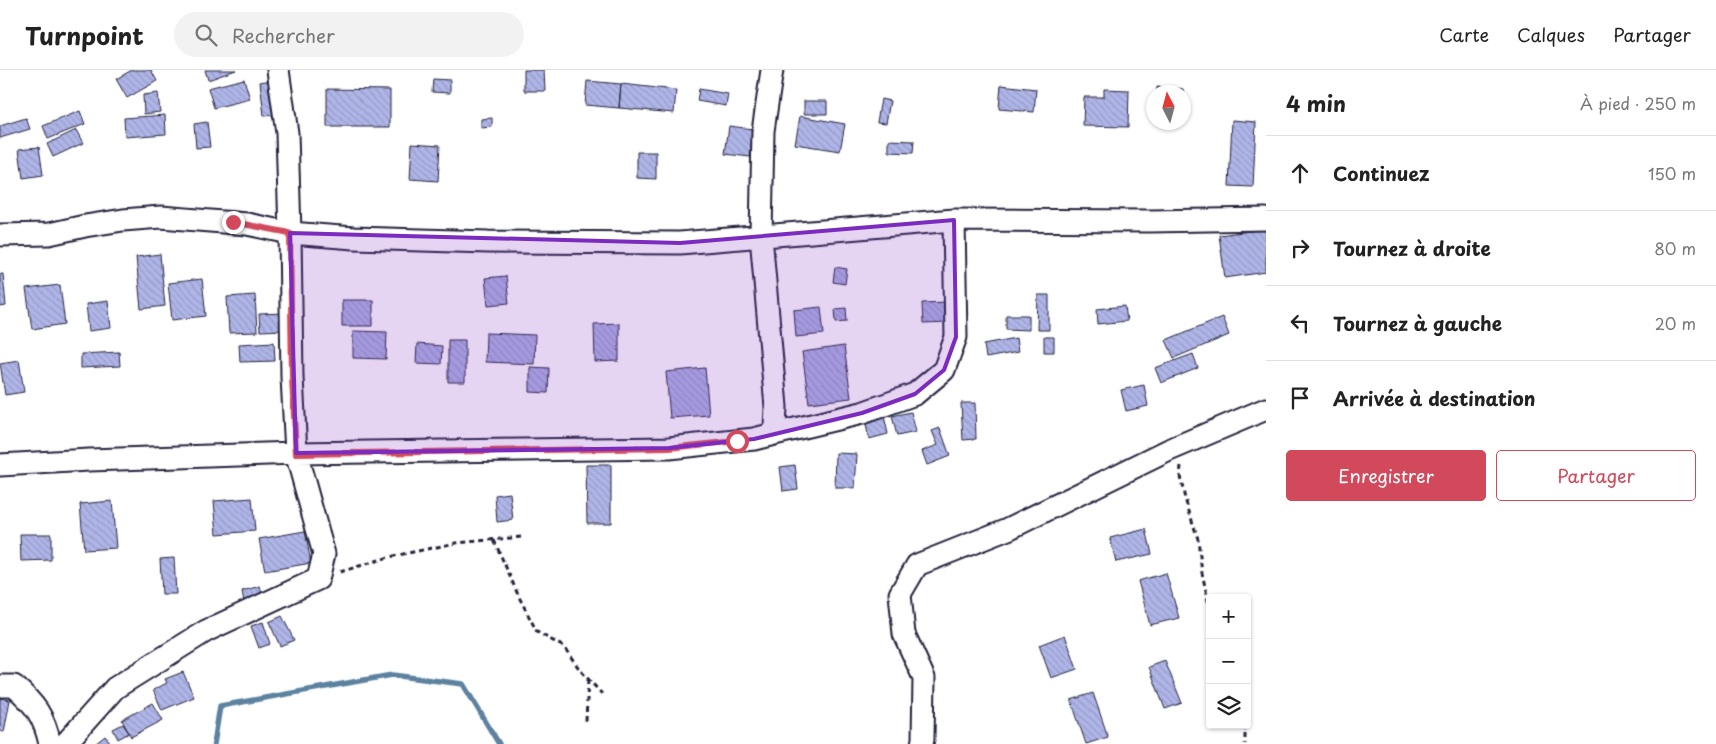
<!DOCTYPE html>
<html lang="fr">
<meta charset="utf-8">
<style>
body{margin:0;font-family:"Playpen Sans",sans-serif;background:#f2f2f2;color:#222}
.controls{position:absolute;right:15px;bottom:15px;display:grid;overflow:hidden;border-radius:5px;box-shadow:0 1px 4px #0004}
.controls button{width:45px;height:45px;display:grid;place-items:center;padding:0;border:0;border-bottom:1px solid #e0e0e0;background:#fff;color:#222;font:25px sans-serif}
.compass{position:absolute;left:1146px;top:15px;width:45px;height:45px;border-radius:50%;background:#fff;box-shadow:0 1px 4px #0004;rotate:354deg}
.stop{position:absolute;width:15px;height:15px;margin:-11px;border:4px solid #d1495b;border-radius:50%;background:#fff}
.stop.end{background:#d1495b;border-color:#fff;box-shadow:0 1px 5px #0008}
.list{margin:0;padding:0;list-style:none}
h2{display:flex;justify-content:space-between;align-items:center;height:65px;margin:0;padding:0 20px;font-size:21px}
h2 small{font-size:16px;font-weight:400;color:#767676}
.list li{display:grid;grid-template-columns:32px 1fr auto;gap:15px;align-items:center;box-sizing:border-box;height:75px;padding:0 20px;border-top:1px solid #e0e0e0}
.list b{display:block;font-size:19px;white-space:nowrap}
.list em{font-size:16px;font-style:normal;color:#767676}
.actions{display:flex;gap:10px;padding:15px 20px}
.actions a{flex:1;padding:11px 0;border:1px solid #d1495b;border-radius:5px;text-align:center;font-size:18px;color:#d1495b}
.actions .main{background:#d1495b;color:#fff}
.icon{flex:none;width:28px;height:28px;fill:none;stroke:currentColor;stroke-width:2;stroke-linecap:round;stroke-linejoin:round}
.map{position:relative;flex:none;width:1266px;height:674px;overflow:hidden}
header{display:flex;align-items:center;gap:30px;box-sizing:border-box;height:70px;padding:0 25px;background:#fff;border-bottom:1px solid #e0e0e0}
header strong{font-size:24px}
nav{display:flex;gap:28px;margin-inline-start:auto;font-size:18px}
.search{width:350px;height:45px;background:#f2f2f2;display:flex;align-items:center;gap:12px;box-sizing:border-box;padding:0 18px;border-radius:28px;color:#767676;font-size:19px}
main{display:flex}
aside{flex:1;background:#fff}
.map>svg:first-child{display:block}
</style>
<header>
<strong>Turnpoint</strong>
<div class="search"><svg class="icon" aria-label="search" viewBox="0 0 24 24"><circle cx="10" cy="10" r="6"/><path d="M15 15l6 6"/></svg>Rechercher</div>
<nav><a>Carte</a><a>Calques</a><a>Partager</a></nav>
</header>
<main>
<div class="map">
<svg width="1266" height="674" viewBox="0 0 1266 674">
<defs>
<pattern id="building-back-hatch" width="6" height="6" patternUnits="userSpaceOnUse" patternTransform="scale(1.25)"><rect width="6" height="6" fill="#afb5e7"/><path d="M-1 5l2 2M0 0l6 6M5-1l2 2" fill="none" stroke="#969bc7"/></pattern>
</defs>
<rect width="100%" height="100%" fill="#fff"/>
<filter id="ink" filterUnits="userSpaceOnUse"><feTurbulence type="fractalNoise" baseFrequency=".02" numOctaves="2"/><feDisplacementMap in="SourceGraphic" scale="10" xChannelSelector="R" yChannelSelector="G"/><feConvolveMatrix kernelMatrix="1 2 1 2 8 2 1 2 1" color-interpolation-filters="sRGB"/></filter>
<g filter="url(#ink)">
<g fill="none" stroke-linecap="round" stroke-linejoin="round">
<!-- stream -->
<path stroke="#5d82a0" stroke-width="5.5" d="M214,674L220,636L392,605L463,614L499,674"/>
</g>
<!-- building -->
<path fill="url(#building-back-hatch)" stroke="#22223b" d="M132,0H151L157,11L127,28L116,9Z
M205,0H236L208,10Z
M524,0H544L545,21H524Z
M244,9L250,29L214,38L208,18Z
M433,9L450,10V23L432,22Z
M272,10L276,45L264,46L260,12Z
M587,11L621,14L619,38L585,35Z
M621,14L676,20L674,43L619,38Z
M1001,15L1036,19L1034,42L999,39Z
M1157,17L1183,19V22H1157Z
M327,19L390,20V57H327Z
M699,19L728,24L726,36L697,31Z
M1104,19L1129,20L1128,57L1083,56L1084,27H1104Z
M158,23L160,42L144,44L143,25Z
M881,29L890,31L886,53L877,52Z
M804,31H827V44H804Z
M80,41L85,54L48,69L43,56Z
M165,45L166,64L125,67L124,48Z
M800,46L845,54L840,81L795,74Z
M26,48L30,59L0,68V56Z
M492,48V57L481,58V49Z
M1232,50L1256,52L1253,117L1229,116Z
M207,52L210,77L196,78L194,54Z
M729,56L753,59L750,87L725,84Z
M76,60L83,73L53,87L47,74Z
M889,70L914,71L913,83L889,82Z
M412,73L440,75L438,111L410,109Z
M39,77L43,105L23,108L19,79Z
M637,82H656V109L637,108Z
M1266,159V202L1225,208L1219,165Z
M160,184L165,236L141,239L136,187Z
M835,197L847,199L845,214L833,212Z
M0,204H3L6,236L0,237Z
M506,206L509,233L488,235L485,208Z
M202,209L206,246L172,250L168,213Z
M60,215L65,254L32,259L26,219Z
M255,225L257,262L229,263L227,227Z
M1038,225H1049V260H1037Z
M342,230H373V256H342Z
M108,231L111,258L89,261L86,234Z
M948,232V253L923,254L922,233Z
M1125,236L1127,251L1098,254L1097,239Z
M821,237L824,264L796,267L794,240Z
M846,238L847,251L836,252L835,239Z
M285,243L286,260L260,261L259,244Z
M1006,245H1029V260L1006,259Z
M1222,247L1229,265L1174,288L1166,270Z
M619,253V291L595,292L594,254Z
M353,261L387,262L386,289L353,288Z
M486,263L535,265L534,294L485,292Z
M1044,267H1054V282H1044Z
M1016,268L1018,282L986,288L984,274Z
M448,270H465V312H448Z
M274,272L275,291L240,292L239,274Z
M417,274L442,276L441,294L416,293Z
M844,276L851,328L809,333L802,282Z
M119,282L120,296L81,298V284Z
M1193,284L1198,298L1161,313L1155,298Z
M19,290L24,322L5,325L0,293Z
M530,297L549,298L548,323L530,322Z
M705,298L709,345L670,348L666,302Z
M1144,315L1148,336L1126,341L1121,320Z
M961,333H975L976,369L963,370Z
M911,342L916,362L897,366L892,346Z
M884,346L888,364L869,369L865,350Z
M940,358L950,386L927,395L922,381L938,375L932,361Z
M836,383L857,384L855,418H835Z
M586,395H611V453H587Z
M795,395L798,419L783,421L780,397Z
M510,423L513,450L497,452L495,425Z
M252,428L255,461L217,464L214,431Z
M112,431L116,478L84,480L80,434Z
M1146,459L1152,484L1116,492L1110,468Z
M305,461L311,493L265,501L259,469Z
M20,464H51V490L21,491Z
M174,488L176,524H162L160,489Z
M1166,503L1179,548L1150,555L1138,511Z
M260,516L263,527L244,532L242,521Z
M282,546L294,570L280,576L269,552Z
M263,552L270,574L259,578L251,556Z
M1065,565L1077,599L1051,608L1039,575Z
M1165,591L1182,633L1165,639L1149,597Z
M183,602L194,627L162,640L153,620L167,613L165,609Z
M1093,623L1108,667L1086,674L1071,630Z
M0,628L10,630L4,662L0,661Z
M153,633L163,650L131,667L122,650Z
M123,654L129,663L118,669L113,659Z
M105,666L112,674H95Z"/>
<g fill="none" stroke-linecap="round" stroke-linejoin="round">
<defs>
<path id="minor" d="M0,165L49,164L85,156L123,150L161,147L247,154L290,163L354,168L488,172L680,173L954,150L1150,151L1266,149
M770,365L862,343L915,324L944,300L956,267L954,150
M0,395L89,390L296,383L669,378L754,369L770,365L775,357L776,337L761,166L763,61L772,0
M0,616H14C35,634 44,646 50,674
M65,674L115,618L206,561L318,509L324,484L296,383L292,307L290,163L287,63L278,0
M922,674L923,669L924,608L904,564L900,524L917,495L1008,459L1169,380L1266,339"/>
</defs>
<!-- minor casing -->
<use href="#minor" stroke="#22223b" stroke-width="25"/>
<!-- path -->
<path stroke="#22223b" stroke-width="3" stroke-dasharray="5 4" stroke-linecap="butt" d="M1181,396L1180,406L1185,429L1198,469L1202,503L1210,539
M494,470L519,527L537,562L564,577L580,600L602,624
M340,502L389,487L456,473L522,467
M586,651L588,609
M1245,655V674"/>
<!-- minor -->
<use href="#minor" stroke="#fff" stroke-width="21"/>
</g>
</g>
<g fill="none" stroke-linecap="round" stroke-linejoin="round" filter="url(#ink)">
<!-- route -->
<path stroke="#d1495b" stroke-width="6" d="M233,152L290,163L292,307L296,384L669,378L737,371"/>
</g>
<!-- marked area -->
<path fill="#7b2cbf" fill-opacity="0.2" stroke="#7b2cbf" stroke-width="4" stroke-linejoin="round" d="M954,150L956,267L944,300L915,324L862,343L754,369L669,378L296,383L290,163L680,173Z"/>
</svg>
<div class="controls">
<button>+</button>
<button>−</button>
<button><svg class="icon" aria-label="layers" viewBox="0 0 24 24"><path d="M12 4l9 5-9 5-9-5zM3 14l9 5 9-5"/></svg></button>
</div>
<svg class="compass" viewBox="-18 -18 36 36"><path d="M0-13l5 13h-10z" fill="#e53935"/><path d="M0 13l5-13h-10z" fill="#767676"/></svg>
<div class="stop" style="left:737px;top:371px"></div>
<div class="stop end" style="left:233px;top:152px"></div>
</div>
<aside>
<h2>4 min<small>À pied · 250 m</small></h2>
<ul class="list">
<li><svg class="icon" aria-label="ahead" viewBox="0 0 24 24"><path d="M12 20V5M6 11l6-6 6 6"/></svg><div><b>Continuez</b></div><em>150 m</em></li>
<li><svg class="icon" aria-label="right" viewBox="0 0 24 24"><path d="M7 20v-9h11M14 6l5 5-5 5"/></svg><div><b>Tournez à droite</b></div><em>80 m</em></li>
<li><svg class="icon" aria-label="left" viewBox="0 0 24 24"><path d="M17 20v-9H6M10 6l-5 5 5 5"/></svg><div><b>Tournez à gauche</b></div><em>20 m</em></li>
<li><svg class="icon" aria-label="arrive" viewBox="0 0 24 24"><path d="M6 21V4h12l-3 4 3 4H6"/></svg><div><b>Arrivée à destination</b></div></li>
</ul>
<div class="actions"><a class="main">Enregistrer</a><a>Partager</a></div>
</aside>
</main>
